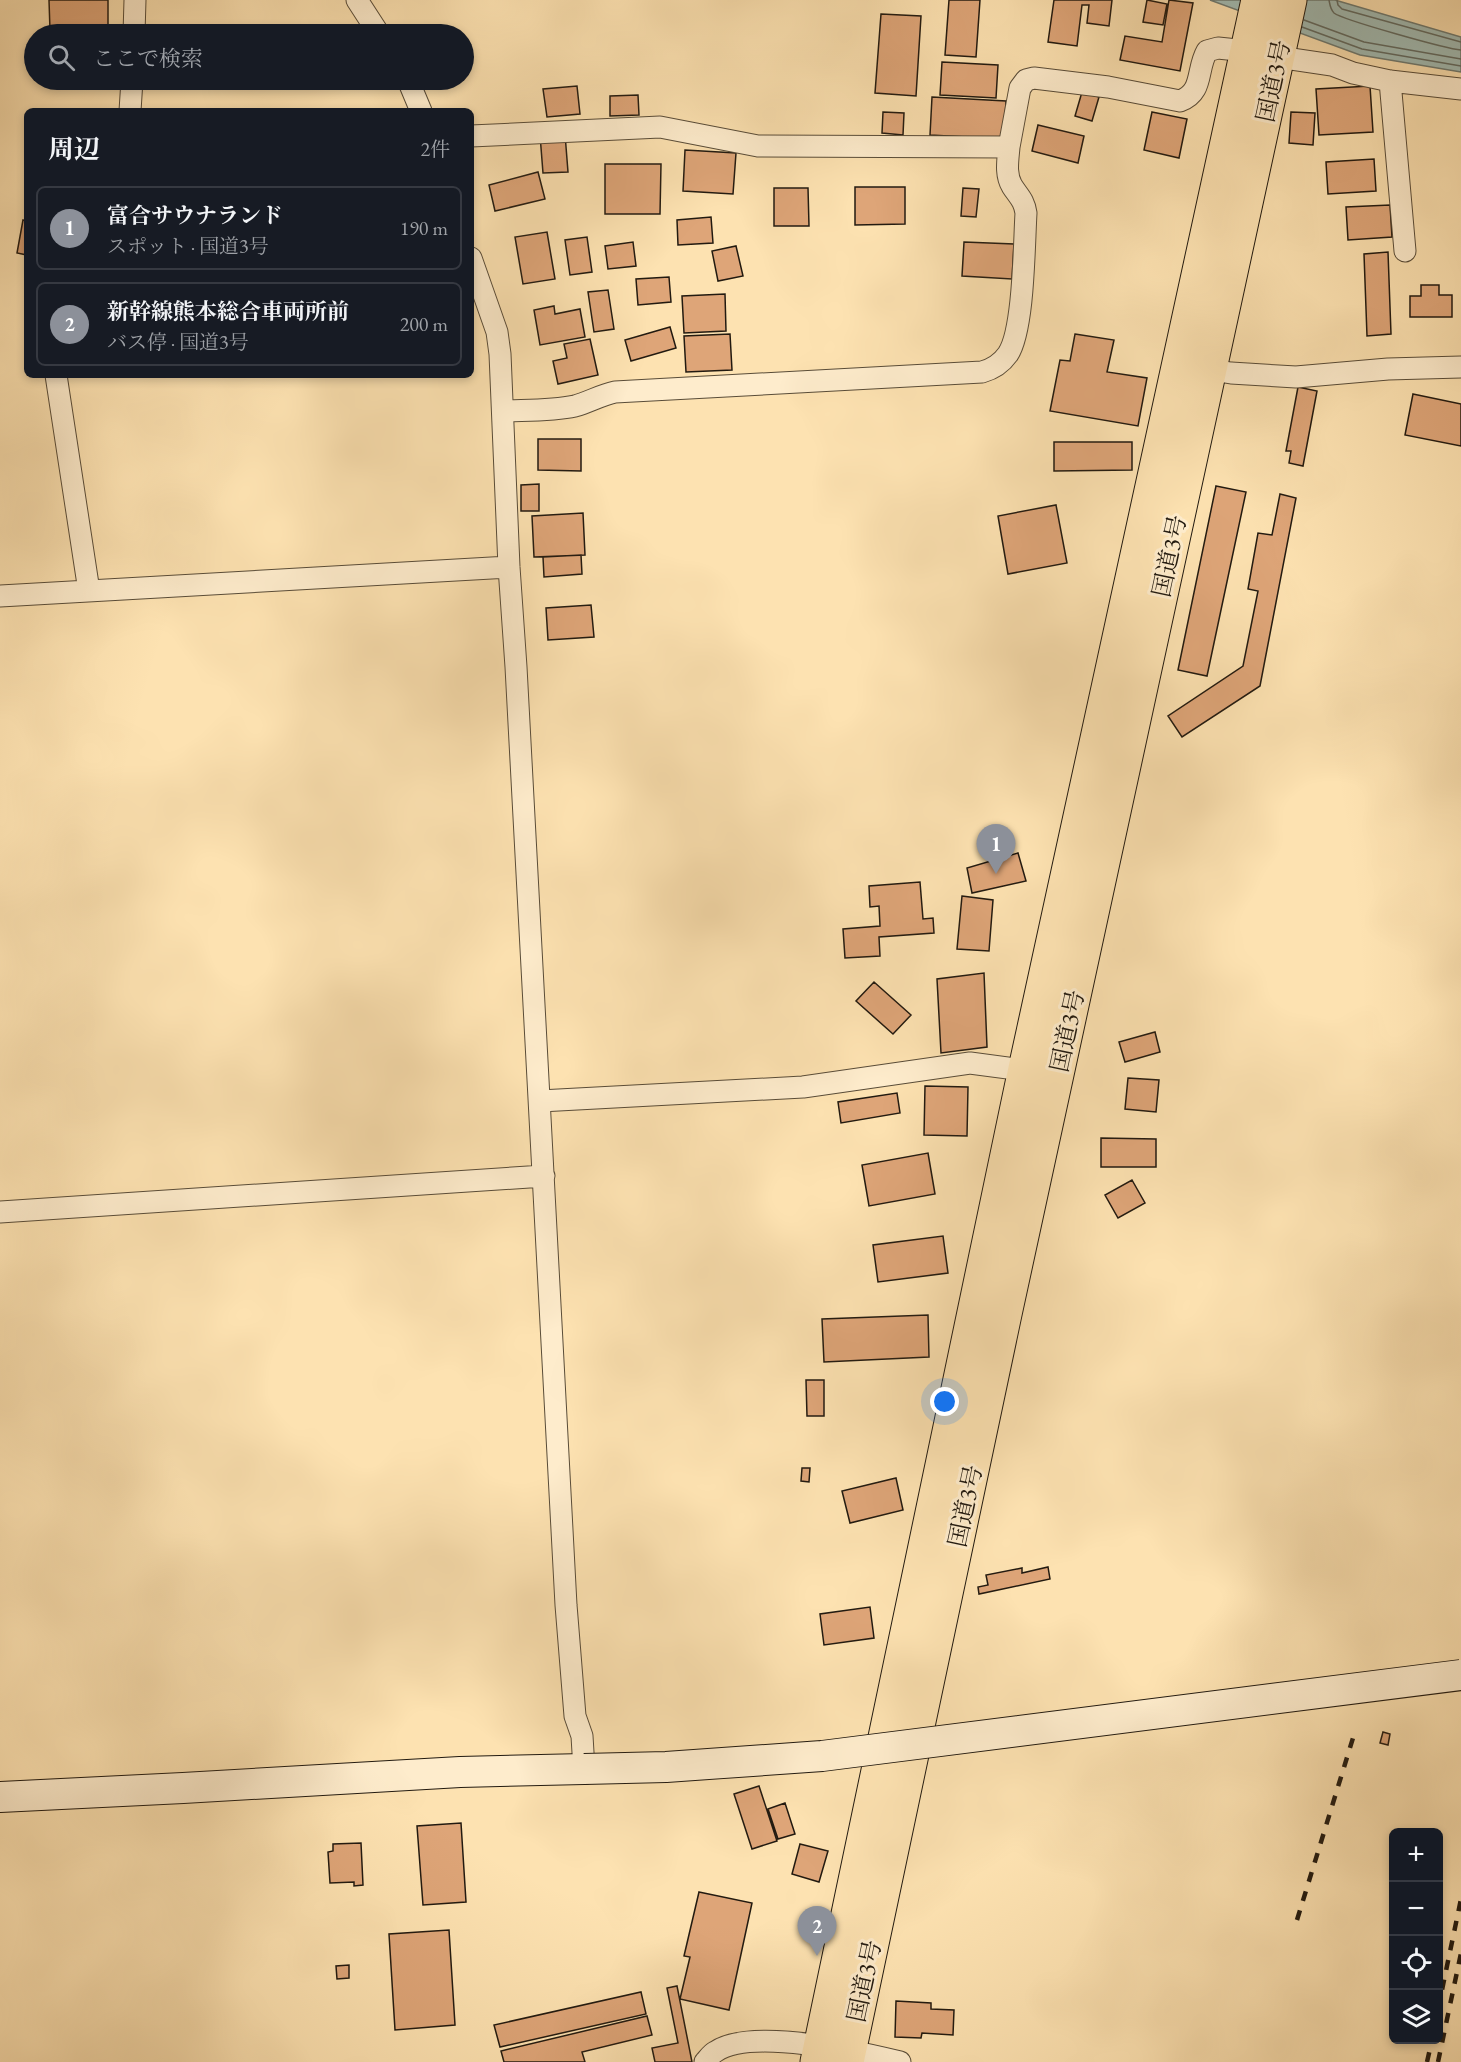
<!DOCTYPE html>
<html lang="ja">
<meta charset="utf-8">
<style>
body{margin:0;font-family:"EB Garamond","Noto Serif JP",serif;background:#242831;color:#f1f3f6}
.controls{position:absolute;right:18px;bottom:18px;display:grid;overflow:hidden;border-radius:9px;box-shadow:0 3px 9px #0003}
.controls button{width:54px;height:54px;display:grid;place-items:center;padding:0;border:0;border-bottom:2px solid #363941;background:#171b24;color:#f1f3f6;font:30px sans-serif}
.you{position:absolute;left:945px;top:1402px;width:21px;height:21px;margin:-15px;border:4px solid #fff;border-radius:50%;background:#1a73e8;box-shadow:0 0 0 9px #1a73e833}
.badge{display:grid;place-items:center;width:39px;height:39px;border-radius:50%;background:#8c9099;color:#fff;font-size:20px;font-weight:700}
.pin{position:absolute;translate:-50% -50px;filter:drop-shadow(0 2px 3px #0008)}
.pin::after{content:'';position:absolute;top:32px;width:21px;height:18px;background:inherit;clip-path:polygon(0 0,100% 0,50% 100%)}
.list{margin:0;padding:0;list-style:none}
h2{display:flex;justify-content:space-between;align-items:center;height:78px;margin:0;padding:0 24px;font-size:26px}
h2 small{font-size:20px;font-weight:400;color:#9ea1a6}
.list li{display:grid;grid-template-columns:39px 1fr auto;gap:18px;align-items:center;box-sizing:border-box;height:84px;margin:0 12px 12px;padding:0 12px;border:2px solid #363941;border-radius:9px}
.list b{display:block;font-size:22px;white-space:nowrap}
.list p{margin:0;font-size:20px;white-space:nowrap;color:#9ea1a6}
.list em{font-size:20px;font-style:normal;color:#9ea1a6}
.icon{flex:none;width:33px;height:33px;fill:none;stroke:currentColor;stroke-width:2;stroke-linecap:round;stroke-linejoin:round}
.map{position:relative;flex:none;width:1461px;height:2062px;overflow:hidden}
.search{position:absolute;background:#171b24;box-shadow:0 3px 9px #0003;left:24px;top:24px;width:450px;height:66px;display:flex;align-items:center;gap:15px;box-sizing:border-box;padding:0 21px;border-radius:33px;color:#9ea1a6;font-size:22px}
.panel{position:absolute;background:#171b24;box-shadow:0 3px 9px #0003;left:24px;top:108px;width:450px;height:270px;border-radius:9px}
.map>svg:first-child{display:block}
</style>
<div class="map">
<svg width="1461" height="2062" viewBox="0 0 1461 2062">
<rect width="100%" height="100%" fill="#fde2b1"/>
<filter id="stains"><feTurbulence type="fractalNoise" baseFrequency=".00333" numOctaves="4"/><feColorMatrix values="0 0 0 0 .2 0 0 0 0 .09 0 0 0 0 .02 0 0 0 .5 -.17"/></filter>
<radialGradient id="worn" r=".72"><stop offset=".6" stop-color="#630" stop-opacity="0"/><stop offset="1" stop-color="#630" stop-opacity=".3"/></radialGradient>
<!-- water -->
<path fill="#a2bcb4" stroke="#6f7b72" stroke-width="1.5" d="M1210,0H1335L1461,37V72L1360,55Z"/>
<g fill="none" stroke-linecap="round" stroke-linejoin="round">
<!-- shore -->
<path stroke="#626b62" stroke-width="1.5" d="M1329,0C1330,5 1330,9 1334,13C1343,20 1447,49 1461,50
M1337,0L1338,5L1342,9L1461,42
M1304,20L1364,42L1461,59
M1302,27L1362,49L1461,66"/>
</g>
<!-- building -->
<path fill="#dea578" stroke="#221a10" stroke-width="1.5" d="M49,0H108V29L50,30Z
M949,0H980L976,57L945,55Z
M1054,0H1112L1109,26L1087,23L1089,5H1082L1077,46L1048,42Z
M1147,0L1167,4L1163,25L1143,22Z
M1169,0L1193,3L1180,71L1120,60L1125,36L1162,42Z
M881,14L921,16L916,96L875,93Z
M415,27L420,34H402Z
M54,31L106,34H53Z
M942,62L998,65L996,98L940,95Z
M50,80H107L106,87L50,83Z
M577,86L580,114L547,117L543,89Z
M1370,86L1373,132L1319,135L1316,89Z
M1082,92L1099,97L1092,121L1075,116Z
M638,95L639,115L610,116V96Z
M932,97L1006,101L1004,139L930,135Z
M883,112L904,113L903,135L882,133Z
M1152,112L1187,119L1179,158L1144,150Z
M1291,112L1315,113L1313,145L1289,143Z
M1038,125L1084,136L1078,163L1032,151Z
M565,134L568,172L543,173L540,135Z
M685,150L736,153L733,194L683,191Z
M1374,159L1376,191L1328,194L1326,162Z
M605,164H661L660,214H605Z
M538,172L545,199L495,211L489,185Z
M855,187H905V224L855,225Z
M774,188H808L809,226H774Z
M963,188L979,189L976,217L961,216Z
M1390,205L1392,237L1348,240L1346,207Z
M711,217L713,243L678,245L677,220Z
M23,220L27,221V255L17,253Z
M547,232L555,279L523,284L515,237Z
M587,237L592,272L570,275L565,240Z
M633,242L636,266L608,269L605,246Z
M964,242L1014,244L1012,279L962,276Z
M736,246L743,276L718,281L712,251Z
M1388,252L1391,334L1367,336L1364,254Z
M669,277L671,302L638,305L636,279Z
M1421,285H1439V295H1452V317H1410V296H1421Z
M608,290L614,329L594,332L588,292Z
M725,294L726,331L684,333L682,296Z
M554,306L555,314L580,309L585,337L540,345L534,310Z
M670,327L676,348L631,361L625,340Z
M730,334L732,370L686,372L684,336Z
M1075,334L1114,340L1107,372L1147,378L1138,426L1050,411L1060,360L1070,361Z
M590,339L598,375L558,384L553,361L567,358L564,344Z
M1298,387L1317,391L1303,466L1289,463L1291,451H1286Z
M1413,394L1461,404V446L1405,435Z
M538,439H581V471L538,470Z
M1054,442H1132V470L1054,471Z
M539,484V511H521V485Z
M1216,486L1246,492L1207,676L1178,670Z
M1280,494L1296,498L1260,686L1182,737L1168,716L1243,666L1258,591L1248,589L1258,533L1272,535Z
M1056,505L1067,563L1008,574L998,516Z
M583,513L585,555L534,557L532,516Z
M581,555L582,574L544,577L543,557Z
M591,605L594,637L548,640L546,608Z
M1018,853L1026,881L972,893L967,868Z
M920,882L923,919L933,918L934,933L879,937L880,956L845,958L843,929L880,926L879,906L870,907L869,886Z
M962,896L993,900L989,951L957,949Z
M984,973L987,1047L941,1053L937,979Z
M874,982L911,1015L893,1034L856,1001Z
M1155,1032L1160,1052L1125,1062L1119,1042Z
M1128,1078L1159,1080L1156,1112L1125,1109Z
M925,1086L968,1087L967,1136L924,1135Z
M897,1093L900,1113L841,1123L838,1102Z
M1101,1138L1156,1139V1167H1101Z
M928,1153L935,1194L869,1206L862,1165Z
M1132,1180L1145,1203L1118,1218L1105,1195Z
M943,1236L948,1273L878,1282L873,1245Z
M928,1315L929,1357L824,1362L822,1319Z
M806,1380H824V1416H807Z
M802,1468H810L809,1482L801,1481Z
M896,1478L903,1510L850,1523L842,1491Z
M1048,1567L1050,1579L979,1594L978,1587L988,1585L986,1575L1022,1568V1573Z
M870,1607L874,1638L824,1645L820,1614Z
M1383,1732L1390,1734L1388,1745L1380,1743Z
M759,1786L777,1841L752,1849L734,1794Z
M785,1803L795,1834L778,1839L768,1809Z
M461,1823L466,1902L423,1905L417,1826Z
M361,1843L363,1885L354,1886V1882L330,1883L328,1852L333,1851V1844Z
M800,1844L828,1851L819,1882L792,1874Z
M699,1892L752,1903L729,2010L680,1999L690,1957L684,1956Z
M449,1930L455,2025L395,2030L389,1934Z
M349,1965V1978L337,1979L336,1966Z
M677,1986L692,2062H655L652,2048L678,2043L667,1988Z
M641,1992L646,2014L500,2047L494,2025Z
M896,2001L931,2003V2009L954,2010L953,2035L922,2033L921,2038L895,2037Z
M647,2016L652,2035L582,2052L585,2062H504L501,2051Z"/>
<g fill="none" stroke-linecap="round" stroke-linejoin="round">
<defs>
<path id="street" d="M357,0L379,34
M134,34L135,0
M408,80L421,111
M1390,81L1405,251
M130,111L132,80
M471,136L660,127L758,146L1009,147L1020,88L1026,80L1034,78L1108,87L1180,101C1204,92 1196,70 1207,51L1218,48L1247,51L1278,57L1332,65L1353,73L1390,81L1461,89
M471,258L497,332L500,354L509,567L516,667L566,1605L575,1716L582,1736L584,1769
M1199,368L1231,373L1296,377L1388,369L1461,367
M56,375L89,591
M503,411C527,410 552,411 575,406C589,402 601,395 615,392L982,372C993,369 1001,364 1008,354C1024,330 1024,245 1026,213C1024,200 1019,197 1012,186C1005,174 1008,160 1009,147
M0,596L509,567
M540,1101L803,1087L970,1063L1037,1072
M0,1212L544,1176
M705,2062C708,2059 711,2054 715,2052C750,2027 859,2052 900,2062"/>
<path id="secondary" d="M0,1797L183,1788L460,1772L584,1769"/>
<path id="highway" d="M817,2062L1025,1069L1258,0
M847,2062L1005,1314L1290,0"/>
</defs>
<!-- street casing -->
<use href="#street" stroke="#594c38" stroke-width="23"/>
<!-- secondary casing -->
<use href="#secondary" stroke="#221a10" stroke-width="32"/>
<!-- highway casing -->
<use href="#highway" stroke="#221a10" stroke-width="35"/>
<!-- street -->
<use href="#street" stroke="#feeccc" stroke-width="21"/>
<!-- secondary -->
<use href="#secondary" stroke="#feeccc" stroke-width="30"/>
<!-- highway -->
<use href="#highway" stroke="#fde2b1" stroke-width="33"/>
<!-- rail -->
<path stroke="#221a10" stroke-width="4.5" stroke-dasharray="10 10" stroke-linecap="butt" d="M1297,1920L1353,1738
M1438,2009L1461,1899
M1427,2062L1432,2040
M1438,2062L1461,1953"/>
<defs>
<path id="secondary-bridge" d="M584,1769L666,1767L822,1756L1461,1675"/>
</defs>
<!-- secondary-bridge casing -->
<use href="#secondary-bridge" stroke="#221a10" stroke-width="32" stroke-linecap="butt"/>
<!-- secondary-bridge -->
<use href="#secondary-bridge" stroke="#feeccc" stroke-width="30"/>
</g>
<g text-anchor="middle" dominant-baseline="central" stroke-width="6" stroke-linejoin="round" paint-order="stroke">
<!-- street labels -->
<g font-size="24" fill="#221a10" stroke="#feeccc">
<text transform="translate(1273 81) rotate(-78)">国道3号</text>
<text transform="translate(1169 556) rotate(-78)">国道3号</text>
<text transform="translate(1067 1031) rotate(-78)">国道3号</text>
<text transform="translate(965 1506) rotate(-78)">国道3号</text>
<text transform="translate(864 1981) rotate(-78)">国道3号</text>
</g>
</g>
<rect width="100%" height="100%" filter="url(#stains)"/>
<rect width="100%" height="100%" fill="url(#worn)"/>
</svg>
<div class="controls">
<button>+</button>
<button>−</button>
<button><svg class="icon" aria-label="locate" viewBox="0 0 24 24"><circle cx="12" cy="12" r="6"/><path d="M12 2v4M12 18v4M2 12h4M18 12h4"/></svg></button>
<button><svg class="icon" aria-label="layers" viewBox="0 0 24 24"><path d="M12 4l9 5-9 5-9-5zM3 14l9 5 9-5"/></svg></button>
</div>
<div class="you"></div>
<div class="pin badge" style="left:996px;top:874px">1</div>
<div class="pin badge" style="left:817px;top:1956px">2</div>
<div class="search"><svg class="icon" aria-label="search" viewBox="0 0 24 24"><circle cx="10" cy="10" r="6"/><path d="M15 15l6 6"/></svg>ここで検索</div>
<section class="panel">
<h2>周辺<small>2件</small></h2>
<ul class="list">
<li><span class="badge">1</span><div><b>富合サウナランド</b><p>スポット · 国道3号</p></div><em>190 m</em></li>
<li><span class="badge">2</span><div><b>新幹線熊本総合車両所前</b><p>バス停 · 国道3号</p></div><em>200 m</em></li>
</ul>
</section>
</div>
